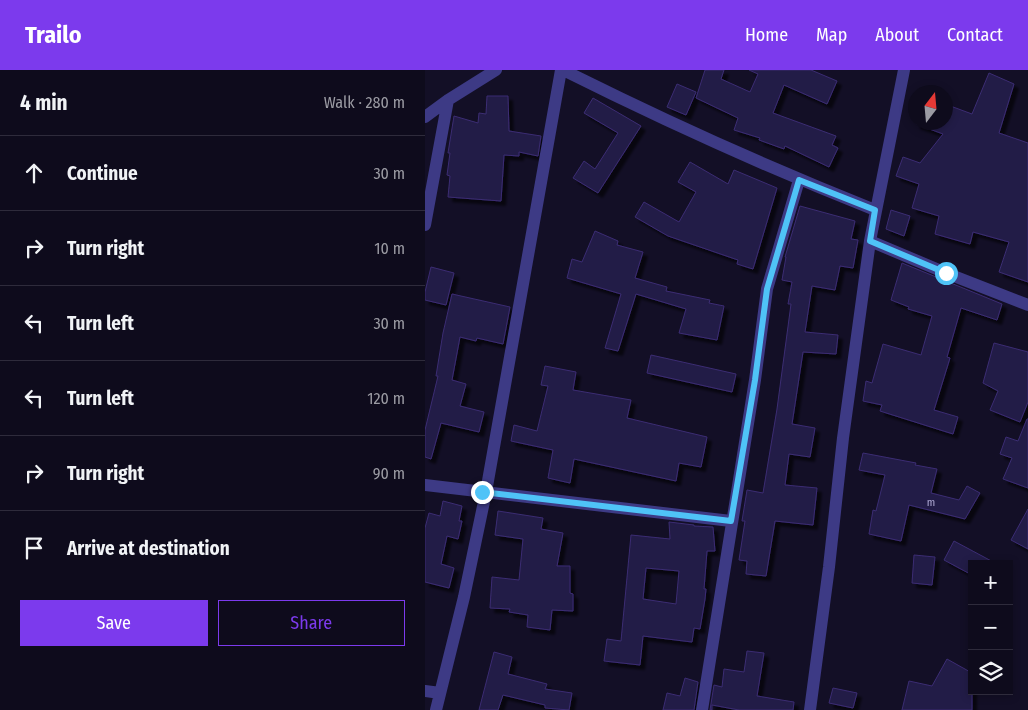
<!DOCTYPE html>
<meta charset="utf-8">
<style>
body{margin:0;font-family:"Fira Sans Condensed",sans-serif;background:#1c1929;color:#f1f3f6}
.controls{position:absolute;right:15px;bottom:15px;display:grid;overflow:hidden;border-radius:0px;box-shadow:0 2px 8px #0003}
.controls button{width:45px;height:45px;display:grid;place-items:center;padding:0;border:0;border-bottom:1px solid #2e2b3b;background:#0e0b1c;color:#f1f3f6;font:25px sans-serif}
.compass{position:absolute;left:483px;top:15px;width:45px;height:45px;border-radius:50%;background:#0e0b1c;box-shadow:0 2px 8px #0003;rotate:16deg}
.stop{position:absolute;width:15px;height:15px;margin:-11px;border:4px solid #4fc3f7;border-radius:50%;background:#fff}
.stop.end{background:#4fc3f7;border-color:#fff;box-shadow:0 1px 5px #0008}
.list{margin:0;padding:0;list-style:none}
h2{display:flex;justify-content:space-between;align-items:center;height:65px;margin:0;padding:0 20px;font-size:21px}
h2 small{font-size:16px;font-weight:400;color:#9b9ba3}
.list li{display:grid;grid-template-columns:32px 1fr auto;gap:15px;align-items:center;box-sizing:border-box;height:75px;padding:0 20px;border-top:1px solid #2e2b3b}
.list b{display:block;font-size:19px;white-space:nowrap}
.list em{font-size:16px;font-style:normal;color:#9b9ba3}
.actions{display:flex;gap:10px;padding:15px 20px}
.actions a{flex:1;padding:11px 0;border:1px solid #7c3aed;border-radius:0px;text-align:center;font-size:18px;color:#7c3aed}
.actions .main{background:#7c3aed;color:#fff}
.icon{flex:none;width:28px;height:28px;fill:none;stroke:currentColor;stroke-width:2;stroke-linecap:round;stroke-linejoin:round}
.map{position:relative;flex:none;width:603px;height:640px;overflow:hidden}
header{display:flex;align-items:center;gap:30px;box-sizing:border-box;height:70px;padding:0 25px;background:#7c3aed;color:#fff}
header strong{font-size:24px}
nav{display:flex;gap:28px;margin-inline-start:auto;font-size:18px}
main{display:flex}
aside{flex:1;background:#0e0b1c}
.map>svg:first-child{display:block}
</style>
<header>
<strong>Trailo</strong>
<nav><a>Home</a><a>Map</a><a>About</a><a>Contact</a></nav>
</header>
<main>
<aside>
<h2>4 min<small>Walk · 280 m</small></h2>
<ul class="list">
<li><svg class="icon" aria-label="ahead" viewBox="0 0 24 24"><path d="M12 20V5M6 11l6-6 6 6"/></svg><div><b>Continue</b></div><em>30 m</em></li>
<li><svg class="icon" aria-label="right" viewBox="0 0 24 24"><path d="M7 20v-9h11M14 6l5 5-5 5"/></svg><div><b>Turn right</b></div><em>10 m</em></li>
<li><svg class="icon" aria-label="left" viewBox="0 0 24 24"><path d="M17 20v-9H6M10 6l-5 5 5 5"/></svg><div><b>Turn left</b></div><em>30 m</em></li>
<li><svg class="icon" aria-label="left" viewBox="0 0 24 24"><path d="M17 20v-9H6M10 6l-5 5 5 5"/></svg><div><b>Turn left</b></div><em>120 m</em></li>
<li><svg class="icon" aria-label="right" viewBox="0 0 24 24"><path d="M7 20v-9h11M14 6l5 5-5 5"/></svg><div><b>Turn right</b></div><em>90 m</em></li>
<li><svg class="icon" aria-label="arrive" viewBox="0 0 24 24"><path d="M6 21V4h12l-3 4 3 4H6"/></svg><div><b>Arrive at destination</b></div></li>
</ul>
<div class="actions"><a class="main">Save</a><a>Share</a></div>
</aside>
<div class="map">
<svg width="603" height="640" viewBox="0 0 603 640">
<defs>
<filter id="shadow"><feDropShadow dx="4.5" dy="4.5" stdDeviation="1" flood-color="#0009"/></filter>
</defs>
<rect width="100%" height="100%" fill="#130f26"/>
<!-- building -->
<path fill="#241b47" stroke="#3b2d73" fill-rule="evenodd" filter="url(#shadow)" d="M280,0H299L296,9L325,22L333,4L324,0H386L412,11L402,34L359,15L348,43L411,66L407,75L413,78L404,97L360,76L359,79L334,70L335,68L309,60L313,48L271,28Z
M564,3L589,14L574,63L603,73V212L574,202L584,172L548,162L545,174L510,164L514,146L487,138L494,114L471,106L478,87L495,93L518,64L491,54V52H520V34L547,44Z
M252,14L271,22L261,45L242,37Z
M62,26H83L84,61L116,66L113,86L94,82V86L79,85L76,131L23,127L25,106L22,105L25,83H23L29,46L53,53L54,43L61,44Z
M168,28L216,56L173,123L148,108L159,91L170,99L193,63L159,43Z
M265,92L303,114L309,100L352,118L328,199L312,194L313,190L243,166L210,147L219,132L254,152L271,122L253,112Z
M375,136L430,151L426,169L433,170L428,198L415,196L410,220L387,216L380,262L413,265L411,284L378,282L367,354L390,358L385,387L364,384L360,415L392,418L388,455L350,451L341,506L321,504L322,491L314,490L320,451H317L322,420L338,423L352,339L366,234H363L367,212L357,210L361,187H360Z
M466,140L485,146L479,166L461,159Z
M170,161L193,171L192,175L218,182L210,208L242,217L241,221L285,230L284,233L299,236L292,270L254,263L261,239L211,224L193,281L180,278L196,224L142,208L147,189L157,192Z
M477,193L577,234L572,250L536,238L522,287L525,288L509,340L533,347L528,364L455,341L457,335L438,331L441,311L447,313L458,274L496,285L507,246L483,239L484,237L466,230Z
M6,197L29,203L21,235L0,230V222Z
M27,224L85,237L78,274L52,268L51,271L35,267L27,310L41,314L35,336L59,342L54,362L16,353L6,389L0,387V360L13,306H11L18,263Z
M569,273L603,282V332L595,352L565,340L573,321L558,313Z
M226,285L311,304L307,322L222,303Z
M120,296L151,302L148,320L206,330L202,348L282,367L276,397L254,393L251,411L149,389L145,413L123,408L128,380L86,371L89,355L112,361L123,316L116,315Z
M602,349H603V418L578,409L587,388L575,384L581,367L593,371Z
M438,383L491,393L490,395L512,399L506,423L534,430L542,416L555,423L540,449L484,435L476,471L444,464L448,440L451,441L460,405L434,400Z
M18,431L37,436L34,451H37L33,469L22,466L16,494L29,498L24,518L0,512V458L4,443L15,446Z
M603,439V479L586,470Z
M73,441L118,448L116,459L138,463L132,496H145V523L148,524V541L127,540L125,560L102,557L103,545L84,542L85,539L65,538L67,507L94,510L98,469L70,465Z
M244,452L269,455V456L288,457L290,481H282L279,519H281L280,529L275,559L269,558L267,572L218,566L215,595L179,591L182,569L196,571L206,465L245,469ZM221,498L254,501L251,534L218,529Z
M529,471L572,494H547V505L519,490Z
M489,485L510,487L507,515L487,513Z
M322,581L339,583L332,626L369,632L368,640H314L287,635V640H285L289,615L297,617L299,599L319,602Z
M69,582L87,587L83,604L122,614L120,619L147,623L144,640L120,638V635L78,625L73,640H54Z
M522,589L547,603V640H477L484,611L507,616Z
M260,608L273,612L269,640H238L242,623L255,626Z
M408,618L432,623L428,638L404,633Z"/>
<g fill="none" stroke-linecap="round" stroke-linejoin="round">
<!-- minor -->
<path stroke="#3d3a85" stroke-width="12" d="M138,0C240,51 344,98 450,140
M0,47L23,30L71,0
M0,155L23,30
M445,171L521,203L603,235
M0,415L306,451
M0,621L15,623
M11,640L39,527L61,422L136,0
M277,640L330,310L342,219L374,110
M385,640L404,497L418,368L445,171L479,0"/>
</g>
<g fill="none" stroke-linecap="round" stroke-linejoin="round">
<!-- route -->
<path stroke="#4fc3f7" stroke-width="6" d="M57,422L306,451L330,310L342,219L374,110L450,140L445,171L521,203"/>
</g>
<g text-anchor="middle" dominant-baseline="central" stroke-width="4.5" stroke-linejoin="round" paint-order="stroke">
<!-- number labels -->
<g font-size="11" fill="#aca6d1">
<text x="506" y="432">m</text>
</g>
</g>
</svg>
<div class="controls">
<button>+</button>
<button>−</button>
<button><svg class="icon" aria-label="layers" viewBox="0 0 24 24"><path d="M12 4l9 5-9 5-9-5zM3 14l9 5 9-5"/></svg></button>
</div>
<svg class="compass" viewBox="-18 -18 36 36"><path d="M0-13l5 13h-10z" fill="#e53935"/><path d="M0 13l5-13h-10z" fill="#9b9ba3"/></svg>
<div class="stop" style="left:521px;top:203px"></div>
<div class="stop end" style="left:57px;top:422px"></div>
</div>
</main>
